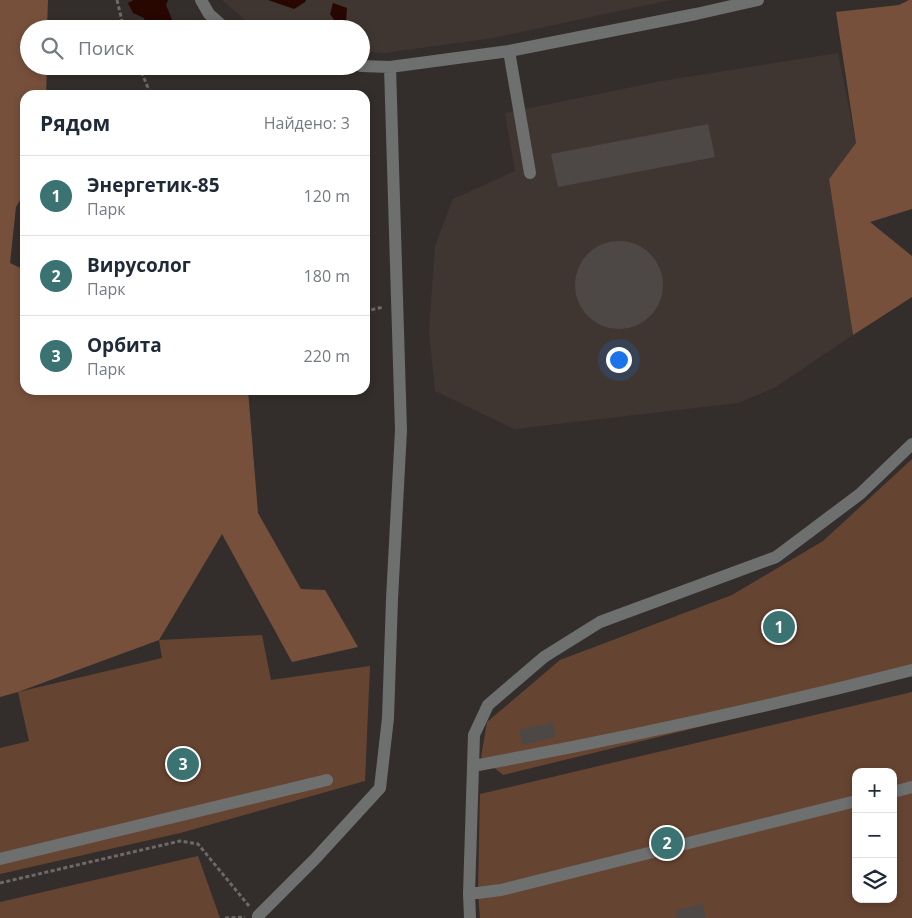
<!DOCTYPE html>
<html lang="ru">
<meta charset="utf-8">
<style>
body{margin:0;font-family:"Open Sans",sans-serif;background:#f6f6f7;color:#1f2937}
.controls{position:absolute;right:15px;bottom:15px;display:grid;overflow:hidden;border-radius:10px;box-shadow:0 2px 8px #0003}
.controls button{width:45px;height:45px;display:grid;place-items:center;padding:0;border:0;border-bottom:1px solid #e0e1e3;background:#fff;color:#1f2937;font:25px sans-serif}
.you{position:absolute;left:618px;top:359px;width:18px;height:18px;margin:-12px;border:4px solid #fff;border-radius:50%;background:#1a73e8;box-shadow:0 0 0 8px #1a73e833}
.badge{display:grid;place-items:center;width:32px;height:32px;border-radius:50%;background:#3a7372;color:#fff;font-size:16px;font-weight:700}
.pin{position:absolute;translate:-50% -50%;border:2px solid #fff;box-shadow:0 1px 5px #0006}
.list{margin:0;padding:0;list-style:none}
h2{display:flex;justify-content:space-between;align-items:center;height:65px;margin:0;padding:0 20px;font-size:21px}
h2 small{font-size:16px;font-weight:400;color:#747a83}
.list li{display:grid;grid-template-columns:32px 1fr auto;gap:15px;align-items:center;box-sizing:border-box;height:80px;padding:0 20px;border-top:1px solid #e0e1e3}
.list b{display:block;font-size:19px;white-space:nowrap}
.list p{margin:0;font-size:16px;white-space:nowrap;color:#747a83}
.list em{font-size:16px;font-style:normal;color:#747a83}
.icon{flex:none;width:28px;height:28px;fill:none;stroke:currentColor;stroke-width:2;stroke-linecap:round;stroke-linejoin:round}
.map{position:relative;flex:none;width:912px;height:918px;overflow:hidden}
.search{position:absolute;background:#fff;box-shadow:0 2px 8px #0003;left:20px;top:20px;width:350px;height:55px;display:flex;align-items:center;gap:12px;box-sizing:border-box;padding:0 18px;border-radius:28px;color:#747a83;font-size:19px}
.panel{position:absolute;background:#fff;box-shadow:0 2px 8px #0003;left:20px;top:90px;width:350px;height:305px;border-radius:15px}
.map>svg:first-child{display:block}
</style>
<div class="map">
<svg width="912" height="918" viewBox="0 0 912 918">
<rect width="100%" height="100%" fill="#332e2c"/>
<!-- built -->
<path fill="#403631" d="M222,0H670L493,38L384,53L361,51V29H256Z
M838,53L856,143L829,179L853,335L774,388L738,403L514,429L435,391L429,331L435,246L453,199L515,171L505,113L662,81Z"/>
<!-- green -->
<path fill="#664432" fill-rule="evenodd" d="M912,459V675L503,775L481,757L487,722L560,660L732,595L823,541Z
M262,635L271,680L370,666L365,781L180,833L0,874V748L29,741L18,692L162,658L159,640Z
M912,692V918H480L478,893L480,794ZM856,772H893V899H856Z
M198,856L220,918H0V902Z"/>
<!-- forest -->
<path fill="#77503c" d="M0,0H48L47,29H29V66H47L46,95H25V192L16,207L10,263L25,270V390H248L258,513L301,589L325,590L358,647L292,662L222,534L159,640L18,692L0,697Z
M909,0H912V209L870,222L912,256V297L853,335L829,179L856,143L836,12L899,5Z"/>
<!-- water -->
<path fill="#270700" d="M134,0H168L166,5L173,22L155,29H146L144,18L133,13L128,3Z
M268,0H306L305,2L294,9Z
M333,3L347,8L346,21L337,24L330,14Z"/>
<!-- building -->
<path fill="#4d4846" d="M708,124L715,157L558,187L551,154Z
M575 285a44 44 0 1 1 88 0a44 44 0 1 1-88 0Z
M553,722L556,737L522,745L519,730Z
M703,904L706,918H677L675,910Z"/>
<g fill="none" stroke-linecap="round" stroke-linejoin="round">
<!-- path -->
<path stroke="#6e6968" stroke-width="3" stroke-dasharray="4 2.5" stroke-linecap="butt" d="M117,0L124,29
M139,66L151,95
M365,311L384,307
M0,883L180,841L198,844L249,906
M225,918L245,917"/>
<!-- minor -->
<path stroke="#6d706f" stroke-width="12" d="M201,0L209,14L226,29
M509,51L530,173
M361,66L390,67L509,51L696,14L758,0
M473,766C620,739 767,707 912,670
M893,792L912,787
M0,859L327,780
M469,894L501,890L856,801
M258,918V916L315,859L380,788L388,718L392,599L401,430L390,67
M470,918L469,894L474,735L488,705L544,657L600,622L776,557L860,494L912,444"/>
</g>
</svg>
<div class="controls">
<button>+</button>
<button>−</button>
<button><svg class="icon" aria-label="layers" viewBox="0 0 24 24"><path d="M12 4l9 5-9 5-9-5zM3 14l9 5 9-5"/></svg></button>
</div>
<div class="you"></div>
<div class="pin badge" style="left:779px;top:627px">1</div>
<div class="pin badge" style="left:667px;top:843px">2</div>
<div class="pin badge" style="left:183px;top:764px">3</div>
<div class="search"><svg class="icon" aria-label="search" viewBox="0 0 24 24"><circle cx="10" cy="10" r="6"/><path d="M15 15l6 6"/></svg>Поиск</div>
<section class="panel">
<h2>Рядом<small>Найдено: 3</small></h2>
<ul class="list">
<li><span class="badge">1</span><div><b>Энергетик-85</b><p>Парк</p></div><em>120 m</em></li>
<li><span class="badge">2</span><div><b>Вирусолог</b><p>Парк</p></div><em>180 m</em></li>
<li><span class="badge">3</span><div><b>Орбита</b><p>Парк</p></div><em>220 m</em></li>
</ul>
</section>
</div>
